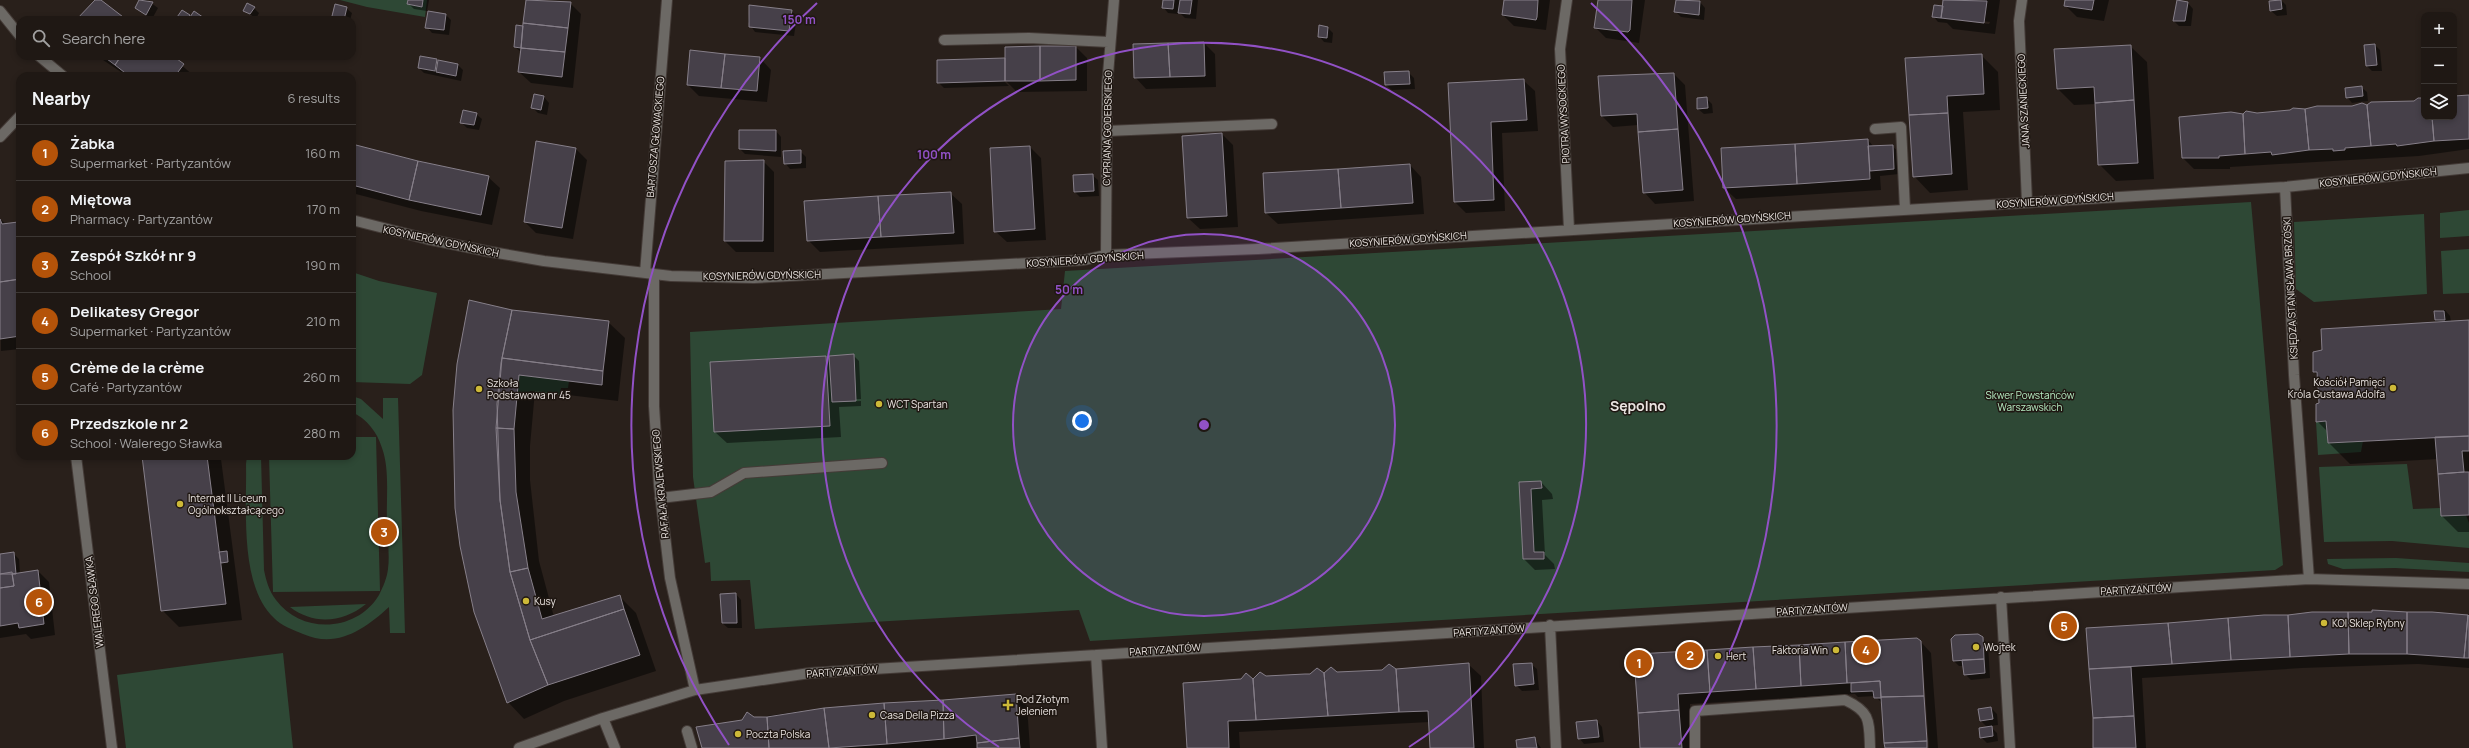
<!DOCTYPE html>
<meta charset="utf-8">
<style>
body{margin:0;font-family:Manrope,sans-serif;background:#27211d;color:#f1f3f6}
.controls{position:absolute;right:12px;top:12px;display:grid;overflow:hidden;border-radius:8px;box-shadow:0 2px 6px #0003}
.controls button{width:36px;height:36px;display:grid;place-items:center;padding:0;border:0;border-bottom:1px solid #3c3734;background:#1f1814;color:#f1f3f6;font:20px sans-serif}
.you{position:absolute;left:1082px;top:421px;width:14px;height:14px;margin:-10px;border:3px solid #fff;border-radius:50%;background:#1a73e8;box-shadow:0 0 0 6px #1a73e833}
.badge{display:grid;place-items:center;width:26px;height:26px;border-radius:50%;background:#b45309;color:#fff;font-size:13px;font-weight:700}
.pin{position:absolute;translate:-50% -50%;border:2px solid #fff;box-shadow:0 1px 4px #0006}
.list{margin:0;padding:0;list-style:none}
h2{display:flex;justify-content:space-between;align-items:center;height:52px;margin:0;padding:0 16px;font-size:17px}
h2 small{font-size:13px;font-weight:400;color:#a1a0a0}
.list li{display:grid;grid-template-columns:26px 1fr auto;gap:12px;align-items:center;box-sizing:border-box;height:56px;padding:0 16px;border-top:1px solid #3c3734}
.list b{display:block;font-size:15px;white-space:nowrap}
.list p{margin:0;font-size:13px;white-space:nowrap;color:#a1a0a0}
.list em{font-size:13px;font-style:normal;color:#a1a0a0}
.icon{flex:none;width:22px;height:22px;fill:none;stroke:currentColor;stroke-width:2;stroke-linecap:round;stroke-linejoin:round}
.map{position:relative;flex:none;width:2469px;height:748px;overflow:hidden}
.search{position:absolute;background:#1f1814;box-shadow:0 2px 6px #0003;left:16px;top:16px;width:340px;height:44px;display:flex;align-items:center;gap:10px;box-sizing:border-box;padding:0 14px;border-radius:12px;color:#a1a0a0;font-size:15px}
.panel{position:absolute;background:#1f1814;box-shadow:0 2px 6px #0003;left:16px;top:72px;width:340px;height:388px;border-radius:12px}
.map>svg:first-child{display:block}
</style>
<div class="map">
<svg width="2469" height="748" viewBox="0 0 2469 748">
<rect width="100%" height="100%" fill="#29201b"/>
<!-- green -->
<path fill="#2e4835" d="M340,0H427L425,17L367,7Z
M2251,202L2283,565L2275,570L1090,641L1079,610L755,629L750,580L711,581L710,562L705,563L693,477L690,332L1061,309L1065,271Z
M2469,210V236L2440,238V213Z
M2424,214L2427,294L2314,302L2296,289L2294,222Z
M2469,249V293L2443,294L2441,251Z
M352,272L379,281L437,293L422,375L410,384L352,382Z
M519,375L569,381L568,388H561L560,395L530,391L529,397L516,395Z
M352,396L361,399L383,419V398H398L405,633H390L389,607C365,629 337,649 303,634C294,630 281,626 274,618C239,585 247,509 246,464L247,456H261L264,570C266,580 269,591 276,600C302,635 357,632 379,595C383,587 387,578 388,569C390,554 387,536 387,521C386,498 390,470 382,448C377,432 367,419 352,412Z
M2326,421L2328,443L2363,441L2361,452L2318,455L2316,422Z
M352,437H376L380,591L273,592L269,456H352Z
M2407,464L2413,509L2440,508L2441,516L2466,515L2469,523V548L2392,541L2324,542L2319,467Z
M2396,558L2469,563V572L2395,568L2343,569L2328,564L2327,559Z
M366,604C343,623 313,625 290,607Z
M283,653L293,748H126L117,675Z"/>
<!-- shadow -->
<path fill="#0007" fill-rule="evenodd" d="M140,0H147L158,8L152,19L136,8Z
M409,0H429L427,11L414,9L408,3Z
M527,0L570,3L581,14L573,88L531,83L519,72L521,52L515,47L524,29Z
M1164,0H1198L1196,19L1185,18L1179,12L1178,14L1168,13L1163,7Z
M1505,0H1550L1546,30L1514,26L1503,15Z
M1599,0H1645L1639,43L1606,38L1595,27Z
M1677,0L1700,2L1705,8L1704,20L1681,17L1675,11Z
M1944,0H2000L1995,34L1953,29L1947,23L1938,22L1933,16L1943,7ZM1953,18L1990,22L1989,24L1953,20Z
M2066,0H2109L2104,21L2077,17L2065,5Z
M2281,0L2286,5L2287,15L2277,16L2271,11L2270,1Z
M2178,1L2188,3L2193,9L2191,26H2179L2174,21Z
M750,6L791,11L797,16L794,36L755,32L748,22Z
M254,8L259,13L256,19L245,10Z
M346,8L352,13L350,20H333Z
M446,15L451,20L449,35L432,33L427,27Z
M1328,28L1333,33L1332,43L1324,42L1319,36Z
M1204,43L1215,54L1216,87L1146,89L1135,77Z
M2375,45L2380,50L2382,71H2372L2367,66Z
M2130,46L2147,62L2154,179L2116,181L2099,164L2096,104L2074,105L2058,89Z
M1076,47L1087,58V91L1017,92L1002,77L1001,78L1009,86L944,88L938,82L1006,59Z
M1981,55L1998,72L2000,110L1963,112L1968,190L1930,193L1914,176L1906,59Z
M97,56H171L194,76H127Z
M760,58L771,70L767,102L699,96L688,85Z
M437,60L439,62L457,64L463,70L461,81L424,73L419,68Z
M1408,72L1414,78L1415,89L1392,90L1386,85Z
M1674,74L1685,85L1694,201L1655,204L1644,192L1638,125L1613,127L1602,116Z
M1523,80L1535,91L1538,131L1502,133L1505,211L1466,213L1455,202L1449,84Z
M2361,87L2367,92L2368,101L2352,103L2347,97Z
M2469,95V149L2419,156L2230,167V169H2194L2183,158L2180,118L2368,106L2424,100V117H2454V97Z
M544,97L549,103L547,115L538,113L532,107Z
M1706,98L1712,104L1713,113L1704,114L1698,109Z
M476,114L482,119L479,130L467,128L462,123Z
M776,131L781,137V157L745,154L740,149Z
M1222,134L1233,145L1238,227L1200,229L1188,218Z
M1868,140L1874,147L1892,146L1898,151L1899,174L1880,176L1881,190L1736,199L1724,188Z
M537,142L576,149L587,160L573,239L536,233L525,222Z
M352,145L488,177L500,188L492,225L421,211L352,193Z
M1030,147L1041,158L1046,240L1007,242L995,231Z
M800,151L806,157V168L790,169L785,163Z
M763,161L774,172V252H736L725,241Z
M1410,165L1421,177L1424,214L1278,224L1266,213Z
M1092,175L1098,180L1099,196L1080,197L1075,192Z
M950,193L962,204L964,244L820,252L808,240Z
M0,219L6,224L18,223L20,225V349L1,351Z
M2445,310L2450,316L2451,322L2469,321V532H2458L2442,516L2438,459L2350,464L2329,443L2328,432L2317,421L2320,404L2318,376L2314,372L2438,323L2435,320L2434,311Z
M512,311L608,322L625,338L618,401L535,391L530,446V480L539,561L554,617L619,596L636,613L656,671L564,701L524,719L508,702L461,545Z
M853,355L859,361L861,399L839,400V402L861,401V406L839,407L841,437L727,443L715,432L711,362L826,357L830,361Z
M143,456H219L221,459L242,620L179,627L162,610Z
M1541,482L1552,494L1553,499L1542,500L1545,555L1554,564L1555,569L1535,570L1524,559L1520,483Z
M13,553L19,559L20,574L38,571L49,582L55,635L31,639L26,634L0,638V555Z
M736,594L741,600L742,628H728L722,623Z
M2469,617V668L2418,664L2302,668L2142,678L2146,748H2095L2087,629Z
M2071,621L2076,627L2077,635L2061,636L2056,631Z
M1982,638L1988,644L1990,678L1971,680L1965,674L1964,666H1959L1954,661Z
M1920,641L1931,653L1938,748H1929L1922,649H1920L1927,748H1885L1882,703L1875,696L1858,697L1855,694L1690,704L1692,748H1641L1635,659Z
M1531,664L1537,669L1539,690L1522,691L1516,685Z
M1469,665L1481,676L1484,748H1431L1430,722L1239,732L1240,748H1188L1253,680Z
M1016,695L1027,706L1030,748H704L753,718L801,711Z
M1991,708L1997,714L1998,725L1990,726L1997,733L1998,741L1987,743L1981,737L1988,728L1980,720Z
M1597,721L1602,727L1604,742L1584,744L1579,738Z
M1535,739L1541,748H1518Z"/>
<!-- building -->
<path fill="#464049" stroke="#867f89" d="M95,0H101L127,20H76Z
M139,0L153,2L146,15L135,8Z
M408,0H423L422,7L407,4Z
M526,0L571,2L568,28L523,23Z
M1163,0H1174L1173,9L1162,8Z
M1180,0H1192L1190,14L1178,13Z
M1504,0H1538L1537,17L1536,20L1502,15Z
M1598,0H1632L1630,30L1628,32L1594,28Z
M1676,0L1700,1L1699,15L1674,12Z
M1943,0L1987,1L1984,23L1941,18Z
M2065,0H2094L2092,10L2064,6Z
M2177,0L2188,2L2185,21H2173Z
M2281,0L2282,9L2270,11L2269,1Z
M247,3L255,7L250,14L243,11Z
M335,4L347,7L344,20H331Z
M749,5L792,10L789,31L749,27Z
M1934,5L1943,6L1941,18L1932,17Z
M182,10L190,15L186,20H175Z
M194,11L207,20H188Z
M428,11L446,14L444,30L425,28Z
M523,23L568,28L565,52L521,48Z
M516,25L523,26L521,48L514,47Z
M1319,25L1328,27L1327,38L1318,37Z
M1204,42L1205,76L1170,77L1168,43Z
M1168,43L1170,77L1134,78L1133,44Z
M2375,44L2377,65L2366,66L2364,45Z
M2131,45L2134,100L2095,103L2094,87L2057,89L2054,49Z
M1040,46V81H1005V47Z
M1040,46H1076V80L1040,81Z
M521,48L565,52L562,77L518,72Z
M690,50L725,54L721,88L687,85Z
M725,54L760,57L757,91L721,88Z
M1982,54L1984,94L1947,96L1948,113L1909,115L1905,58Z
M103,56H121L115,65Z
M121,56H173L184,64L175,76H129L115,65Z
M420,56L437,59L435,71L418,68Z
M1005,58V81L937,83V60Z
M438,60L458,64L456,76L436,72Z
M1409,71L1410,84L1385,85L1384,72Z
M1674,73L1678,129L1638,132L1637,114L1601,116L1598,76Z
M1524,79L1527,120L1491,122L1494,200L1454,202L1448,83Z
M2362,86L2363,96L2346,98L2345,88Z
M534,94L544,96L541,110L531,108Z
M2469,95V139L2434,141L2432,117H2454V96Z
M1707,97L1708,108L1697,109V98Z
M2418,98H2424V117H2432L2434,141L2397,146L2396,144L2371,146L2367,105L2371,102L2414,101Z
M2134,100L2138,163L2098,165L2095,103Z
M2362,103L2367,105L2371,146L2345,148V150L2333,151V149L2309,150L2305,109L2317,106H2352Z
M2293,108L2305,109L2309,150L2272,155L2271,152L2245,154L2243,114L2246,111L2257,113L2290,110Z
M463,110L477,113L474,125L460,123Z
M2231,112L2243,114L2245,154L2219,156V158H2182L2179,117Z
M1948,113L1952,174L1913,177L1909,115Z
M1678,129L1683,190L1643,193L1638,132Z
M739,130H776V151L739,149Z
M1222,133L1227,216L1187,218L1182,136Z
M1868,139L1870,179L1797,184L1795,144Z
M536,141L576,148L562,228L524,222Z
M352,144L418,161L409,200L352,185Z
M1795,144L1797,184L1723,188L1721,148Z
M1893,145L1894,169L1870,171L1868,146Z
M1030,146L1035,229L994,232L990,148Z
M801,150V163L784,164L783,151Z
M764,160L763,241H724L725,161Z
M418,161L489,176L481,215L409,200Z
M1410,164L1413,203L1341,208L1338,169Z
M1338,169L1341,208L1265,213L1263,173Z
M1093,174L1094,191L1074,192L1073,175Z
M951,192L954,233L881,237L878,196Z
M878,196L881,237L807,241L804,201Z
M0,219L2,224L18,222L20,279L0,282Z
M20,279V336L0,339V282Z
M469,300L512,310L501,363L497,404L500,500L510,572L530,640L548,685L507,703L474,612L460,546L455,508L453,410L457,364Z
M512,310L609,321L603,371L502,358Z
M2434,311H2444L2445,320H2435Z
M2469,320V436L2328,443L2326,421L2316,422V404L2319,403L2317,372H2313V352L2322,350L2321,329Z
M854,354L856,401L832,402L829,356Z
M826,356L830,426L714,432L710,362Z
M502,358L603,371L602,385L519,375L514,429L496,428Z
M496,428L514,429L516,492L528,568L510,572L500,500Z
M2469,436V451H2462L2464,472L2438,474L2435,437Z
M142,456H207L226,604L161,611Z
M2464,472H2469V515L2441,516L2438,474Z
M1541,481L1542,488L1531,489L1534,552H1544V559H1523L1519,482Z
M227,551L228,562L221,563L219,552Z
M14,552L16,574H0V554Z
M528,568L542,619L620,595L624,609L530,640L510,572Z
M38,570L44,624L19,628L18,623L0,626V588L14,586L12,574Z
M12,572L14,586L0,588V574Z
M736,593L737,623H722L720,594Z
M624,609L640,655L548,685L530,640Z
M2372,610L2407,612V654H2349L2348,612H2372Z
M2312,612H2348L2349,654L2290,657L2288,615Z
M2407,612H2432L2468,615L2464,658L2407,654Z
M2264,615H2288L2290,657L2231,660L2228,618Z
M2468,615L2469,616V658H2464Z
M2228,618L2231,660L2172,664L2168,623Z
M2071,620L2072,630L2055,631L2054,622Z
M2168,623L2172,664L2089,669L2086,628Z
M1978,634L1983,637L1984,659L1953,661L1951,639L1955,635Z
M1917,638L1921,641L1924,696L1881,697L1880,681L1847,683L1845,642Z
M1845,642L1847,683L1801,686L1799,645Z
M1799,645L1801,686L1756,689L1753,647Z
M1753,647L1756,689L1710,692L1707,650Z
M1707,650L1710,692L1678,694L1679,710L1638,713L1634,659L1637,654Z
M1984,659L1985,673L1964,675L1962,660Z
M1469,663L1474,748H1430L1428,711L1399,712L1396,669Z
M1532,663L1534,684L1515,686L1513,664Z
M1389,664L1396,669L1399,712L1328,716L1324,673L1331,667L1337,672L1382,670Z
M2131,667L2134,716L2093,718L2089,669Z
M1317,668L1324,673L1328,716L1256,720L1253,679L1260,672L1266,676L1305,674H1310Z
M1246,673L1253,679L1256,720L1228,721L1229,748H1187L1183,683L1241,679Z
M1880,681L1881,698H1874L1873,691L1851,692V683Z
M1016,694L1019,738L977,743L976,735L944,739L943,700Z
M1924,696L1927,741L1884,743L1881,697Z
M943,700L944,739L887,744L884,703Z
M884,703L887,744L829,748L824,708Z
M1991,707L1993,719L1980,721L1978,709Z
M824,708L829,748H769L767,717Z
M1679,710L1682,748H1640L1638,713Z
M747,712L754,717H767L769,748H702L696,727L742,720Z
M2134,716L2136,748H2093V718Z
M1597,720L1599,737L1578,739L1576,722Z
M1992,726L1993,736L1980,738L1979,728Z
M1535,737L1537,748H1517L1516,740Z
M1019,738L1020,748H977V743Z
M1927,741V748H1885L1884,743Z"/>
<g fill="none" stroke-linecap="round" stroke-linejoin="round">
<defs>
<path id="minor" d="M1567,0L1560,49L1569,229
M2022,0L2019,21L2027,202
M0,11L20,36
M944,40L1029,38L1109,42
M39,56L63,76
M1875,129L1901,127L1905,209
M1107,131L1272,124
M0,137L20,116
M2285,187L2294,375L2309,579
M352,220L427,239L486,251L544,261L671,276L754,278L1084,260L1106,255L1258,249L2285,187L2469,168
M1106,255L1107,87L1114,0
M645,273L667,0
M654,274V406L659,485L670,578L695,690
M76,456L112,748
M660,498L711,492L744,473L882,463
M2001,597L2010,748
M1550,625L1556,748
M1096,655L1102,748
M603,718L615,748
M687,731L692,748
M519,748L603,718L695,690L810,673L2309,579L2469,584
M1695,748V711L1845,700C1871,712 1869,721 1870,748"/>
</defs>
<!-- minor casing -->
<use href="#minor" stroke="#443b37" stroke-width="12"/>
<!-- minor -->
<use href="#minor" stroke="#6c6965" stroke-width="10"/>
</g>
<!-- distance rings -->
<circle cx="1204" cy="425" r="191" fill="#9151c6" fill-opacity=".12"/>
<g fill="none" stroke="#9151c6" stroke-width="2">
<circle cx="1204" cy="425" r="191"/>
<path d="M999 747A382 382 0 1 1 1409 747"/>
<path d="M729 745A573 573 0 0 1 817 3M1591 3A573 573 0 0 1 1679 745"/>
</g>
<!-- markers -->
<g fill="#cdb938" stroke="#1f1712" stroke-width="1.5">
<circle cx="2393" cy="388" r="4"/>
<circle cx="479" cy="389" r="4"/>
<circle cx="879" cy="404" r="4"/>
<circle cx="180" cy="504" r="4"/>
<circle cx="526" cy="601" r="4"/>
<circle cx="2324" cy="623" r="4"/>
<circle cx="1976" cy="647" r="4"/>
<circle cx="1836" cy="650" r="4"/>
<circle cx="1718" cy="656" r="4"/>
<path d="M1006 699h4v4h4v4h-4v4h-4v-4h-4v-4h4z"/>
<circle cx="872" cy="715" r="4"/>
<circle cx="738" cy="734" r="4"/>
</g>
<g text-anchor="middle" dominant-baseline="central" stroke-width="3" stroke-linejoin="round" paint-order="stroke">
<!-- street labels -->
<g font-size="10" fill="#eae4e1" stroke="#1f1712">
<text transform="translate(2023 101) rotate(-93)">JANA SZANIECKIEGO</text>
<text transform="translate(1563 114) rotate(-93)">PIOTRA WYSOCKIEGO</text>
<text transform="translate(1107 128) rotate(-89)">CYPRIANA GODEBSKIEGO</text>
<text transform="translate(655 137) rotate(-85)">BARTOSZA GŁOWACKIEGO</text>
<text transform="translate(2378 177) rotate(-6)">KOSYNIERÓW GDYŃSKICH</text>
<text transform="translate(2055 200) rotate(-4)">KOSYNIERÓW GDYŃSKICH</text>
<text transform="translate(1732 219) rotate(-4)">KOSYNIERÓW GDYŃSKICH</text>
<text transform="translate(1408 239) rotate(-4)">KOSYNIERÓW GDYŃSKICH</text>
<text transform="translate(441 241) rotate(12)">KOSYNIERÓW GDYŃSKICH</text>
<text transform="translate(1085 259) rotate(-4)">KOSYNIERÓW GDYŃSKICH</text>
<text transform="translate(762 275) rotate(-1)">KOSYNIERÓW GDYŃSKICH</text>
<text transform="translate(2290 288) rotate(-93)">KSIĘDZA STANISŁAWA BRZÓSKI</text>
<text transform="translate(660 484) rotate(-95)">RAFAŁA KRAJEWSKIEGO</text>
<text transform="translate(2136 589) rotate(-3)">PARTYZANTÓW</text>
<text transform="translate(94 602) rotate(-97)">WALEREGO SŁAWKA</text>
<text transform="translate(1812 609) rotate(-4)">PARTYZANTÓW</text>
<text transform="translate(1489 630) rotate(-4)">PARTYZANTÓW</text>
<text transform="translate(1165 649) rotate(-4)">PARTYZANTÓW</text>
<text transform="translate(842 671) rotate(-4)">PARTYZANTÓW</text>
</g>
<!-- poi labels -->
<g font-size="10" fill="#eae4e1" stroke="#1f1712" text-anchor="start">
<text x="2385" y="382" text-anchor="end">Kościół Pamięci<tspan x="2385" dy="12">Króla Gustawa Adolfa</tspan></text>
<text x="487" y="383">Szkoła<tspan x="487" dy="12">Podstawowa nr 45</tspan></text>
<text x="887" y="404">WCT Spartan</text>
<text x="188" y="498">Internat II Liceum<tspan x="188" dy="12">Ogólnokształcącego</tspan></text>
<text x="534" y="601">Kusy</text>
<text x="2332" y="623">KOI Sklep Rybny</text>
<text x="1984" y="647">Wojtek</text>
<text x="1828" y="650" text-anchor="end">Faktoria Win</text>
<text x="1726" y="656">Hert</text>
<text x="1016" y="699">Pod Złotym<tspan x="1016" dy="12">Jeleniem</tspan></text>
<text x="880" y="715">Casa Della Pizza</text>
<text x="746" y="734">Poczta Polska</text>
</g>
<!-- park labels -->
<g font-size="10" fill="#b6ecc2" stroke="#1f1712">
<text x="2030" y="395">Skwer Powstańców<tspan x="2030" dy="12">Warszawskich</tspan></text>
</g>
<!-- district labels -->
<g font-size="14" font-weight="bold" fill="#eae4e1" stroke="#1f1712">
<text x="1638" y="405">Sępolno</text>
</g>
</g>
<circle cx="1204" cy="425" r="6" fill="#9151c6" stroke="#1f1712" stroke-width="2"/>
<g font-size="12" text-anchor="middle" font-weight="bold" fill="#9151c6" stroke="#1f1712" stroke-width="3" stroke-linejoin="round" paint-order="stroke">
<text x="799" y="24">150 m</text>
<text x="934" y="159">100 m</text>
<text x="1069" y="294">50 m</text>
</g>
</svg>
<div class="controls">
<button>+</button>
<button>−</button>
<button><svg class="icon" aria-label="layers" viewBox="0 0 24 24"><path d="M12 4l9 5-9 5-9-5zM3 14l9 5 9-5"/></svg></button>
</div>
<div class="you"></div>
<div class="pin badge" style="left:1639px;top:663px">1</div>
<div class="pin badge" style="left:1690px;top:655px">2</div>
<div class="pin badge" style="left:384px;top:532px">3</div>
<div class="pin badge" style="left:1866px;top:650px">4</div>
<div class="pin badge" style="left:2064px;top:626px">5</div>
<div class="pin badge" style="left:39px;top:602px">6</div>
<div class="search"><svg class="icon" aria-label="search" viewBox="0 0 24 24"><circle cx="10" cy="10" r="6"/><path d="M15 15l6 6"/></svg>Search here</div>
<section class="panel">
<h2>Nearby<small>6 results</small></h2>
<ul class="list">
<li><span class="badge">1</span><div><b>Żabka</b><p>Supermarket · Partyzantów</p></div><em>160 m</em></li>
<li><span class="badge">2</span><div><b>Miętowa</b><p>Pharmacy · Partyzantów</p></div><em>170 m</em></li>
<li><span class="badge">3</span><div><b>Zespół Szkół nr 9</b><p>School</p></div><em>190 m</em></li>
<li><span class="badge">4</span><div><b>Delikatesy Gregor</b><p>Supermarket · Partyzantów</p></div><em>210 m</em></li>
<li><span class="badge">5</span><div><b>Crème de la crème</b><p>Café · Partyzantów</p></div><em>260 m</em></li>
<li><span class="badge">6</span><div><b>Przedszkole nr 2</b><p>School · Walerego Sławka</p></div><em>280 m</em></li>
</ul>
</section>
</div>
